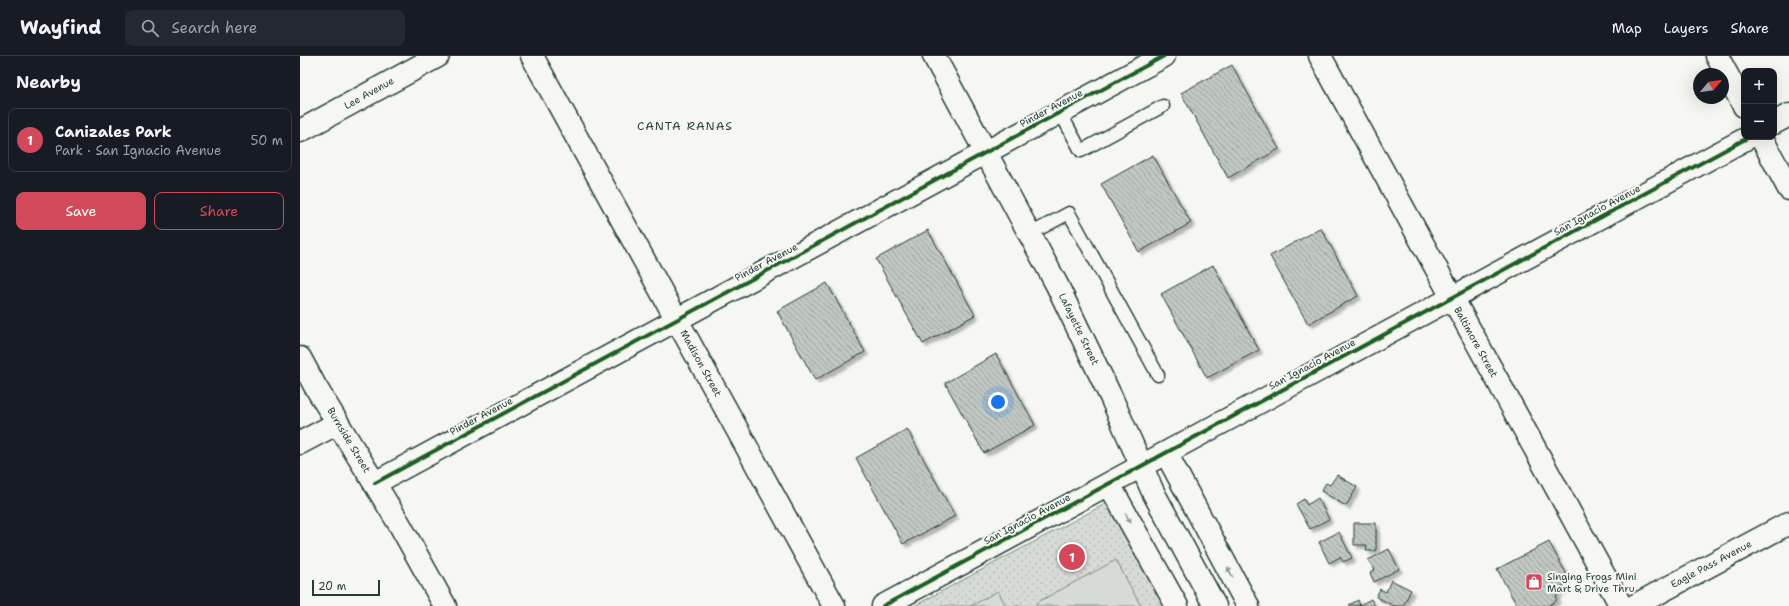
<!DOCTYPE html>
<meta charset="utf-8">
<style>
body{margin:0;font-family:"Shantell Sans",sans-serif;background:#242831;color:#f1f3f6}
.controls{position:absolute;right:12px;top:12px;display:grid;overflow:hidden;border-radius:8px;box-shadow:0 4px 16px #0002}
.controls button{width:36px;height:36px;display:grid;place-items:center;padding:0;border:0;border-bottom:1px solid #363941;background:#171b24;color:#f1f3f6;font:20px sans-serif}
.compass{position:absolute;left:1393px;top:12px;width:36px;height:36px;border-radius:50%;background:#171b24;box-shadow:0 4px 16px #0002;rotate:61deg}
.scale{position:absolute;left:12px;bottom:10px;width:68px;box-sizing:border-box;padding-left:4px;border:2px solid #1f3d34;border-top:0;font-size:11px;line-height:14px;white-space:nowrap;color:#1f3d34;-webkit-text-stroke:3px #f6f6f2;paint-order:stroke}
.you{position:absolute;left:698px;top:346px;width:14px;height:14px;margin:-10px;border:3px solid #fff;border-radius:50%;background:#1a73e8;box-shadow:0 0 0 6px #1a73e833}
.badge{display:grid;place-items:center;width:26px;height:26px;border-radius:50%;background:#d1495b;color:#fff;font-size:13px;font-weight:700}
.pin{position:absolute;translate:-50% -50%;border:2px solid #fff;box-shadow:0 1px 4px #0006}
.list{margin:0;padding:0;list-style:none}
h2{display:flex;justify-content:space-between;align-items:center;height:52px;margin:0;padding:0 16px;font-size:17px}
h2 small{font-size:13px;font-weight:400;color:#9ea1a6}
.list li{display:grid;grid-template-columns:26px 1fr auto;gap:12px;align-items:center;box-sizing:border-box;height:64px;margin:0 8px 8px;padding:0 8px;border:1px solid #363941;border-radius:8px}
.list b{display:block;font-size:15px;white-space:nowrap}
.list p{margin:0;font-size:13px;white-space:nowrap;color:#9ea1a6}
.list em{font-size:13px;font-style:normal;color:#9ea1a6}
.actions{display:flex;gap:8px;padding:12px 16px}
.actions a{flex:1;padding:9px 0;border:1px solid #d1495b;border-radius:8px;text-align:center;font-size:14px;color:#d1495b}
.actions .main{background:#d1495b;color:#fff}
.icon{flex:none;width:22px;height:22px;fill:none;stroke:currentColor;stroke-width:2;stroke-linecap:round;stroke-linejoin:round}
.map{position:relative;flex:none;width:1489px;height:550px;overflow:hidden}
header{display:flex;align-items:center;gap:24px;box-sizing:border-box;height:56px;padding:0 20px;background:#171b24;border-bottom:1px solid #363941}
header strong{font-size:19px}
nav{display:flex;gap:22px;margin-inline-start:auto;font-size:14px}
.search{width:280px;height:36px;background:#242831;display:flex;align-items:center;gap:10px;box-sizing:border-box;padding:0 14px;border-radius:8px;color:#9ea1a6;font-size:15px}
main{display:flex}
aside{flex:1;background:#171b24}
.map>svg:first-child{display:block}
</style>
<header>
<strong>Wayfind</strong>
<div class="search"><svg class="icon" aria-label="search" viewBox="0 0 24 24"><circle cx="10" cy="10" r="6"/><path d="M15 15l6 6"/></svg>Search here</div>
<nav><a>Map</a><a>Layers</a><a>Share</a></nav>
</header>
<main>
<aside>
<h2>Nearby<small></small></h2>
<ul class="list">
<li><span class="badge">1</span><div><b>Canizales Park</b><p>Park · San Ignacio Avenue</p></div><em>50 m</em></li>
</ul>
<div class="actions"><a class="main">Save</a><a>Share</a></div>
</aside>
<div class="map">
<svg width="1489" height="550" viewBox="0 0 1489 550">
<defs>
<pattern id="park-dots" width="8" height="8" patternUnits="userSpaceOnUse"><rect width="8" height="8" fill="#d6dbd6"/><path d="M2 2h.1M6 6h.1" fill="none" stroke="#b7bdb8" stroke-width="1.8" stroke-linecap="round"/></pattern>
<pattern id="building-back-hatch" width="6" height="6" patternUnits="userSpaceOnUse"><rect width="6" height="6" fill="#c1c8c3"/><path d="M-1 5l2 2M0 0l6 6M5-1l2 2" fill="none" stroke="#9ca49f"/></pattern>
<filter id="shadow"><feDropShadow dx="3.5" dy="3.5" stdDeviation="1" flood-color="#0004"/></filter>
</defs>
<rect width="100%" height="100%" fill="#f6f6f2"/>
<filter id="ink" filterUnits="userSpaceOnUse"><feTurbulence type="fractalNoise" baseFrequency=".025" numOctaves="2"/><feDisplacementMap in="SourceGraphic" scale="8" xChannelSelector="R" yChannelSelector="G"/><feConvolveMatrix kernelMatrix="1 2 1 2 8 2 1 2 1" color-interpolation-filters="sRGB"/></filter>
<g filter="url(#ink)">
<!-- park -->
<path fill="url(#park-dots)" stroke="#7a8c85" d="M805,448L808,449L866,550H614Z"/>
<!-- pitch -->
<path fill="#d6dbd6" stroke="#7a8c85" d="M816,504L841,550H737L736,547Z
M698,535L706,550H671Z"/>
<!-- building -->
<path fill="url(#building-back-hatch)" stroke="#1f3d34" filter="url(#shadow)" d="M932,9L979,93L928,122L881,37Z
M853,99L891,167L839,196L801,128Z
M1021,172L1058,240L1008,268L970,200Z
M628,174L675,259L623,288L576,203Z
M913,209L959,294L907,322L861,238Z
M527,227L565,296L515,324L477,255Z
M696,298L735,369L684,397L645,327Z
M607,373L655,460L603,488L556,402Z
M1037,419L1057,431L1046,450L1021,435L1026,427L1030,429Z
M1018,442L1029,463L1010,473L996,448L1004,443L1007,449Z
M1054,467H1076V495H1066L1067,489H1054Z
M1039,476L1052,502L1043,506L1040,501L1029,507L1019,486Z
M1249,486L1266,517L1262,534L1257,537L1256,545L1247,550H1217L1197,513Z
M1089,493L1099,513L1074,526L1070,517L1075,514L1068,504Z
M1091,524L1111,534L1103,550H1094L1076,541L1080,533L1086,536Z
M1071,543L1075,550L1049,549L1058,544L1060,549Z"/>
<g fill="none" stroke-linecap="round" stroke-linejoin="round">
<defs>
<path id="lane" d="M760,56L781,95L863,50
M730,178L769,157L858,319"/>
<path id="street" d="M232,0L534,550
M1417,0L1444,50
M1474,67L1489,59
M0,75L138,0
M1461,81L1489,133
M0,302L15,330L100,469L145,550
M0,387L38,367
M866,397L948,550
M75,427L864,0
M809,428L877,550
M583,550L1449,81
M1334,550L1489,467"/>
<path id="secondary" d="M634,0L757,229L811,341L853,436L915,550
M1020,0L1321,550"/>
</defs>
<!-- lane casing -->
<use href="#lane" stroke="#1f3d34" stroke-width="15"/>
<!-- street casing -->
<use href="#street" stroke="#1f3d34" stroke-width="25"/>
<!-- secondary casing -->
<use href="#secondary" stroke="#1f3d34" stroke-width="25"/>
<!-- lane -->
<use href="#lane" stroke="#f6f6f2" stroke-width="12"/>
<!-- street -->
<use href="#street" stroke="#f6f6f2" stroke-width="22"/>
<!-- secondary -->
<use href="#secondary" stroke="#f6f6f2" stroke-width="22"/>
<defs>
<path id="cycleway" d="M75,427L864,0
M583,550L1449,81"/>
</defs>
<!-- cycleway casing -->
<use href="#cycleway" stroke="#f6f6f2" stroke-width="6"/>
<!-- cycleway -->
<use href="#cycleway" stroke="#1b5e20" stroke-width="4"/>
</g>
<!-- one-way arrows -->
<defs><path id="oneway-solid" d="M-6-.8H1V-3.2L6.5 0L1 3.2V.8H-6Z"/></defs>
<g fill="#8a9a93">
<use href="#oneway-solid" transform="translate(828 462) rotate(61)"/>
<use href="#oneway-solid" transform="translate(930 516) rotate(-118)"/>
</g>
</g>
<!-- icons -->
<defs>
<symbol id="shop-square" viewBox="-11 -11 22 22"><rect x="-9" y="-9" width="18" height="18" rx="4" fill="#d1495b" stroke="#f6f6f2"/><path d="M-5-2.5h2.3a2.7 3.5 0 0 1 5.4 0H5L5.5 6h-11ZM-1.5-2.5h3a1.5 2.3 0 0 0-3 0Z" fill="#fff"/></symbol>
</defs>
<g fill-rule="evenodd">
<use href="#shop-square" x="1224" y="516" width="20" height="20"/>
</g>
<g text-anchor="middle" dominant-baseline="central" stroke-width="4" stroke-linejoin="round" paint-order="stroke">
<!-- street labels -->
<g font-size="10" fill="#1f3d34" stroke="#f6f6f2">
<text transform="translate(69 37) rotate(-29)">Lee Avenue</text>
<text transform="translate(751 52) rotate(-28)">Pinder Avenue</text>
<text transform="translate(1297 154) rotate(-28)">San Ignacio Avenue</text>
<text transform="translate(466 206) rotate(-28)">Pinder Avenue</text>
<text transform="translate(779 273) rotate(64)">Lafayette Street</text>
<text transform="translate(1176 286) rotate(61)">Baltimore Street</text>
<text transform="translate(401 307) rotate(61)">Madison Street</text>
<text transform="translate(1012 308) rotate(-28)">San Ignacio Avenue</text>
<text transform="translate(181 360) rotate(-28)">Pinder Avenue</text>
<text transform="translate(49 384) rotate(59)">Burnside Street</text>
<text transform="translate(727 463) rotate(-28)">San Ignacio Avenue</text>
<text transform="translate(1411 508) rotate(-28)">Eagle Pass Avenue</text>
</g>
<!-- poi labels -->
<g font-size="10" fill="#1f3d34" stroke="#f6f6f2" text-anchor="start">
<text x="1247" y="520">Singing Frogs Mini<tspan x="1247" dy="12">Mart &amp; Drive Thru</tspan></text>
</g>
<!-- quarter labels -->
<g font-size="12" letter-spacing="1" fill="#1f3d34" stroke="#f6f6f2">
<text x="385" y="70">CANTA RANAS</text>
</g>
</g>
</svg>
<div class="controls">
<button>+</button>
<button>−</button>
</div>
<svg class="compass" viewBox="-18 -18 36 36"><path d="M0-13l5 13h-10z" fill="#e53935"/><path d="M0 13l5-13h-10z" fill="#9ea1a6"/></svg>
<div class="scale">20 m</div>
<div class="you"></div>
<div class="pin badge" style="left:772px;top:501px">1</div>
</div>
</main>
